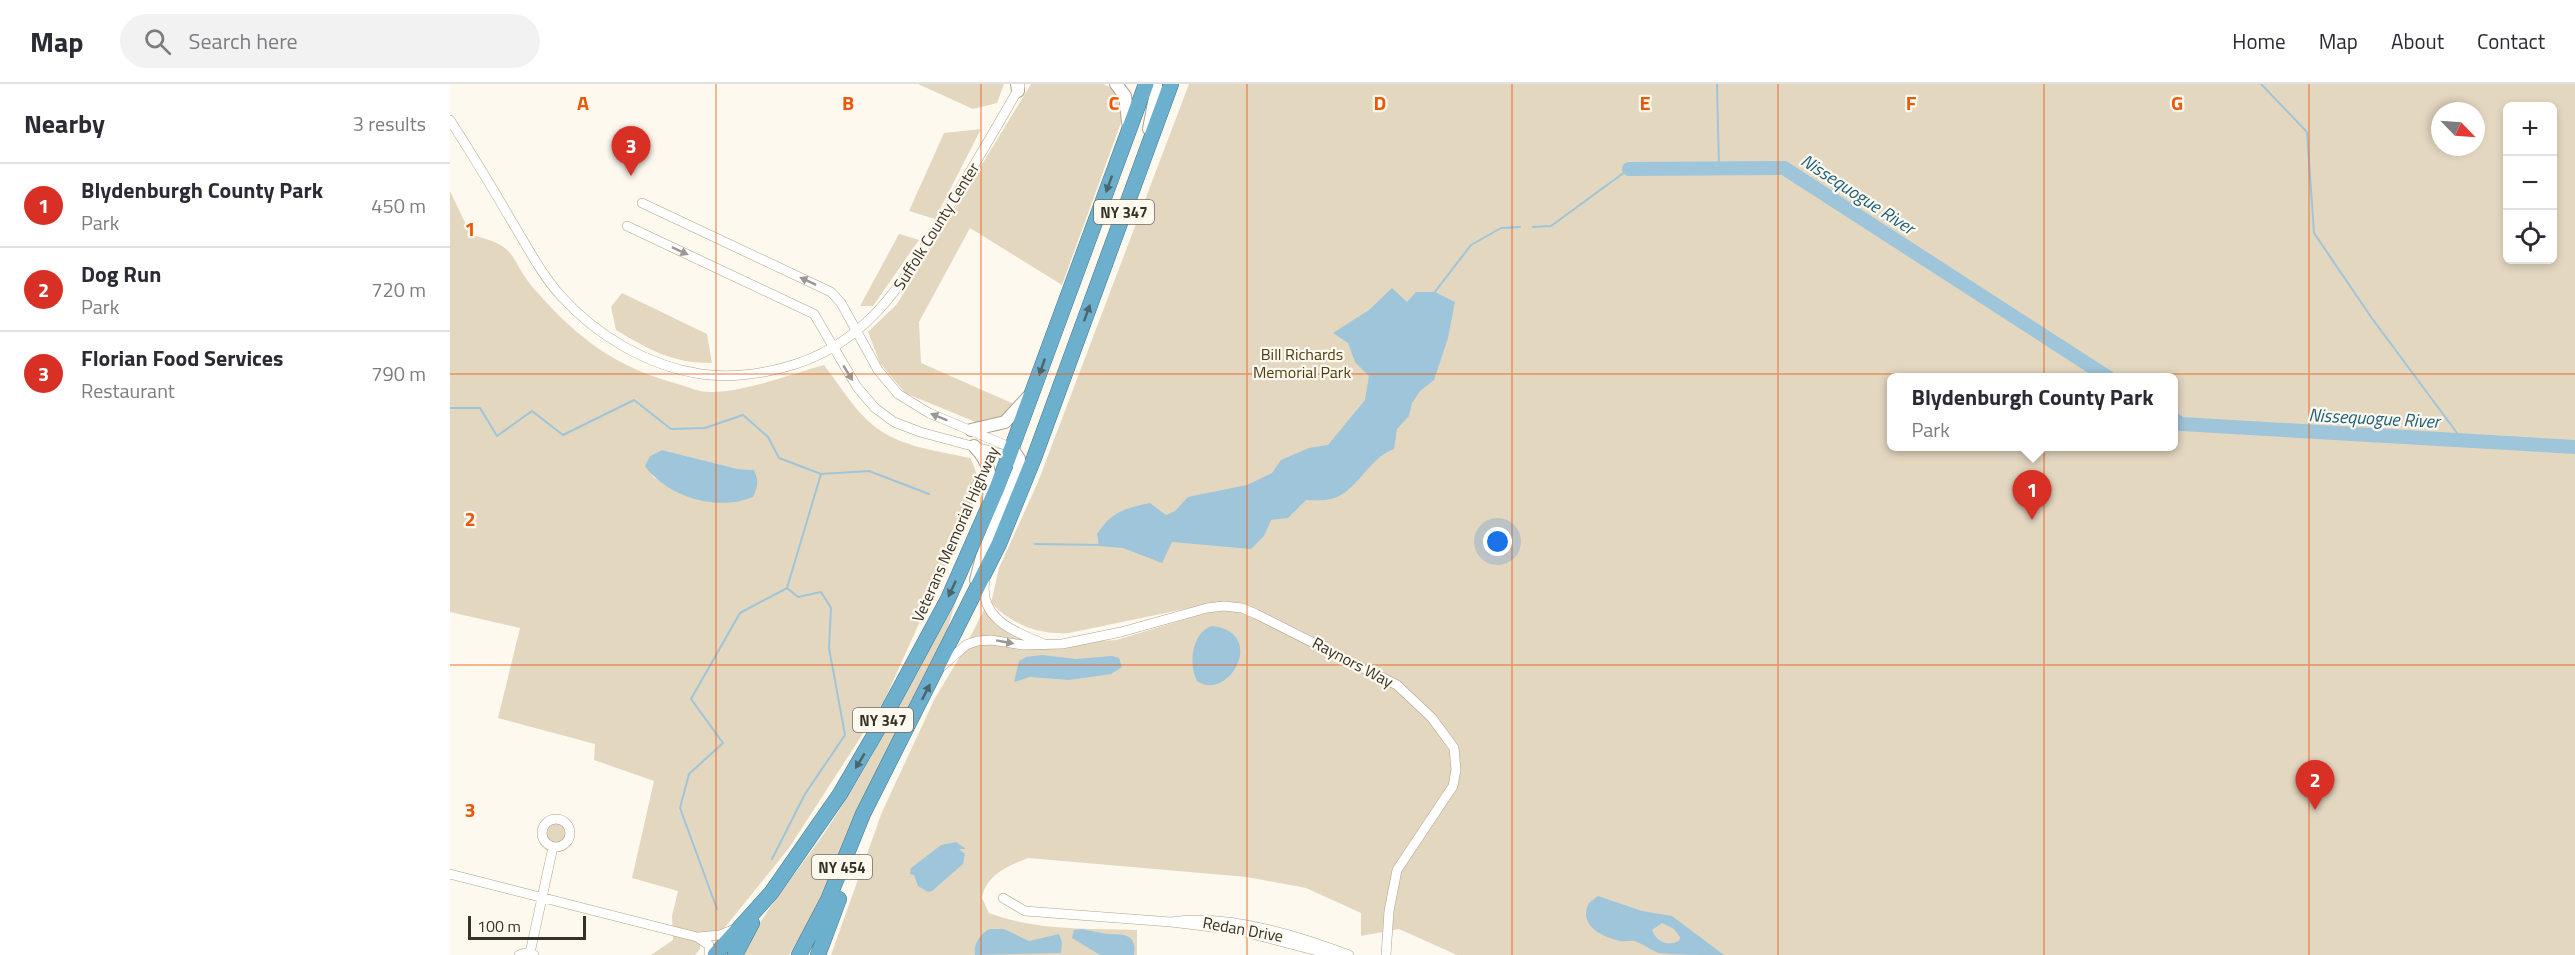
<!DOCTYPE html>
<meta charset="utf-8">
<style>
body{margin:0;font-family:"Titillium Web",sans-serif;background:#f2f2f3;color:#2b2b33}
.controls{position:absolute;right:18px;top:18px;display:grid;overflow:hidden;border-radius:9px;box-shadow:0 3px 9px #0003}
.controls button{width:54px;height:54px;display:grid;place-items:center;padding:0;border:0;border-bottom:2px solid #e1e1e2;background:#fff;color:#2b2b33;font:30px sans-serif}
.compass{position:absolute;left:1981px;top:18px;width:54px;height:54px;border-radius:50%;background:#fff;box-shadow:0 3px 9px #0003;rotate:115deg}
.scale{position:absolute;left:18px;bottom:15px;width:118px;box-sizing:border-box;padding-left:6px;border:3px solid #373229;border-top:0;font-size:16px;line-height:21px;white-space:nowrap;color:#373229;-webkit-text-stroke:4px #fef9ef;paint-order:stroke}
.you{position:absolute;left:1048px;top:458px;width:21px;height:21px;margin:-15px;border:4px solid #fff;border-radius:50%;background:#1a73e8;box-shadow:0 0 0 9px #1a73e833}
.badge{display:grid;place-items:center;width:39px;height:39px;border-radius:50%;background:#d93025;color:#fff;font-size:20px;font-weight:700}
.pin{position:absolute;translate:-50% -50px;filter:drop-shadow(0 2px 3px #0008)}
.pin::after{content:'';position:absolute;top:32px;width:21px;height:18px;background:inherit;clip-path:polygon(0 0,100% 0,50% 100%)}
.popup{position:absolute;left:1437px;top:289px;width:291px;height:78px;box-sizing:border-box;display:grid;place-content:center;border-radius:9px;background:#fff;filter:drop-shadow(0 2px 4px #0005);font-size:20px;white-space:nowrap;color:#7c7c81}
.popup b{font-size:22px;color:#2b2b33}
.popup::after{content:'';position:absolute;left:50%;top:100%;margin-left:-12px;border:12px solid transparent;border-top-color:#fff}
.list{margin:0;padding:0;list-style:none}
h2{display:flex;justify-content:space-between;align-items:center;height:78px;margin:0;padding:0 24px;font-size:26px}
h2 small{font-size:20px;font-weight:400;color:#7c7c81}
.list li{display:grid;grid-template-columns:39px 1fr auto;gap:18px;align-items:center;box-sizing:border-box;height:84px;padding:0 24px;border-top:2px solid #e1e1e2}
.list b{display:block;font-size:22px;white-space:nowrap}
.list p{margin:0;font-size:20px;white-space:nowrap;color:#7c7c81}
.list em{font-size:20px;font-style:normal;color:#7c7c81}
.icon{flex:none;width:33px;height:33px;fill:none;stroke:currentColor;stroke-width:2;stroke-linecap:round;stroke-linejoin:round}
.map{position:relative;flex:none;width:2125px;height:871px;overflow:hidden}
header{display:flex;align-items:center;gap:36px;box-sizing:border-box;height:84px;padding:0 30px;background:#fff;border-bottom:2px solid #e1e1e2}
header strong{font-size:28px}
nav{display:flex;gap:33px;margin-inline-start:auto;font-size:21px}
.search{width:420px;height:54px;background:#f2f2f3;display:flex;align-items:center;gap:15px;box-sizing:border-box;padding:0 21px;border-radius:33px;color:#7c7c81;font-size:22px}
main{display:flex}
aside{flex:1;background:#fff}
.map>svg:first-child{display:block}
</style>
<header>
<strong>Map</strong>
<div class="search"><svg class="icon" aria-label="search" viewBox="0 0 24 24"><circle cx="10" cy="10" r="6"/><path d="M15 15l6 6"/></svg>Search here</div>
<nav><a>Home</a><a>Map</a><a>About</a><a>Contact</a></nav>
</header>
<main>
<aside>
<h2>Nearby<small>3 results</small></h2>
<ul class="list">
<li><span class="badge">1</span><div><b>Blydenburgh County Park</b><p>Park</p></div><em>450 m</em></li>
<li><span class="badge">2</span><div><b>Dog Run</b><p>Park</p></div><em>720 m</em></li>
<li><span class="badge">3</span><div><b>Florian Food Services</b><p>Restaurant</p></div><em>790 m</em></li>
</ul>
</aside>
<div class="map">
<svg width="2125" height="871" viewBox="0 0 2125 871">
<rect width="100%" height="100%" fill="#fef9ef"/>
<!-- green -->
<path fill="#e4d7c0" fill-rule="evenodd" d="M468,0H554L547,19L523,25Z
M581,0H653L664,5L673,33L612,201L520,144L469,238L471,279L564,320L549,337L528,339L455,309L430,279L418,248L447,220Z
M739,0H2125V871H1007L949,845L911,852V829L856,804L797,793L578,774C558,782 536,791 532,814L539,829C585,847 639,844 687,846V871H381L432,728L485,614L514,566L531,559L573,562L666,556L783,521L759,520L619,549C588,551 563,541 541,519L549,484L588,398ZM2058,22H2102V176H2058ZM1990,27H2026V63H1990ZM1441,294H1723V362H1441Z
M531,45L485,135L459,127L494,49Z
M0,107L21,151C71,162 57,174 86,207C127,254 167,284 228,300C238,303 249,308 259,308C293,309 341,290 374,281C392,304 409,335 436,350C460,364 493,368 520,374C534,399 525,414 515,438L434,617L339,764L272,847L250,851V865L245,871H201L223,856L222,832L228,807L182,794L204,697L144,676L145,660L48,634L70,544L0,528ZM212,366L288,385L303,386L240,413L203,393L200,372Z
M449,150L469,156L423,222H410Z
M172,209L257,250L262,279C221,279 200,266 166,246L161,223Z
M505,519L496,550L361,835L339,871H292C315,823 350,786 379,742C426,671 464,593 505,519Z
M535,524L583,559H517Z
M95 750a11 11 0 1 1 22 0a11 11 0 1 1-22 0Z"/>
<!-- water -->
<path fill="#9ec5d9" fill-rule="evenodd" d="M942,204L957,218L966,208H985L1005,218L998,254L984,296L970,307L962,319L959,332L947,345L944,365C918,374 906,410 881,415C873,417 864,416 856,416L838,434L821,436L814,452L801,465L722,458L712,479L673,464L649,462L647,450C661,428 675,424 700,419L716,431L725,427L738,413L797,401L822,389L831,376L859,364L878,361L915,316L919,292L905,278L898,259L883,249L919,226Z
M212,366L288,385L304,386C309,397 308,402 303,413C268,428 217,413 195,382L200,372Z
M762,542C818,548 779,619 747,597C738,581 742,548 762,542Z
M592,571L626,575L662,572L669,574L672,583L661,590L619,596L580,593L564,598L569,577L576,573Z
M506,758L516,765H509L515,770L513,780L482,807L478,808L468,802L464,791L460,790L461,784L491,761Z
M1148,812L1192,827L1222,832L1274,871C1254,871 1228,871 1209,869C1200,866 1194,860 1184,857C1180,856 1175,858 1171,857C1153,854 1127,841 1139,819ZM1212,839L1224,845L1230,853L1229,857C1217,863 1206,857 1202,846Z
M540,845H554L579,857L609,850L612,858L611,869L525,871C523,861 530,849 540,845Z
M632,845C638,846 645,848 651,849C667,852 688,845 684,871H650L622,854L624,846Z"/>
<g fill="none" stroke-linecap="round" stroke-linejoin="round">
<!-- stream -->
<path stroke="#9ec5d9" stroke-width="2" d="M1267,0L1269,85
M1811,0L1857,48L1864,149L1921,233L2013,357
M1083,143L1101,142L1179,85
M984,209L1021,161L1051,144L1070,143
M0,324H30L47,352L82,327L113,351L184,316L221,345L255,344L293,331L318,353L329,374L371,390L419,387L479,410
M585,460L652,461
M322,775L355,710L395,651L379,564L381,524L371,508L348,513L337,504
M267,825L230,724L239,690L273,659L241,615L290,529L337,504L371,390"/>
<!-- river -->
<path stroke="#9ec5d9" stroke-width="14" d="M1179,85L1334,84L1659,294
M1723,335L1731,340L2125,363"/>
<defs>
<path id="minor" d="M0,36C21,69 42,103 61,136C77,162 91,190 111,212C147,252 198,282 251,290C278,294 305,291 332,284C420,262 455,195 499,123C523,83 547,43 570,2
M192,119L381,208L391,219L428,286L448,310L479,329L562,364
M177,142L364,230L407,303L425,324L444,338L470,348L559,372
M535,496C528,534 563,547 592,559
M492,582L516,561L527,557L541,556L573,561L612,560L671,548L757,524L774,522L792,524L806,530L947,601L982,634L1004,664L1006,686L1003,702L947,786L939,827L936,871
M92 749a14 14 0 1 1 28 0a14 14 0 1 1-28 0Z
M0,790L247,853L259,861V871
M553,814L575,827L721,838
M249,853L270,851L285,845
M80,869L103,763
M69,871L75,869L84,871
M883,871L787,846L721,838C774,829 849,852 899,871"/>
<path id="tertiary" d="M567,0L568,7
M666,0L675,12L679,45
M699,45L706,8V0
M521,346L555,338L578,313
M524,362C541,379 541,393 539,416
M526,496L532,473L569,385V375L562,364"/>
<path id="trunk" d="M265,871L321,809L390,710L429,643L498,515L547,404L696,0
M285,871L302,839
M349,871L378,816L413,730L549,460L584,374L721,0
M368,871L389,815"/>
</defs>
<!-- minor casing -->
<use href="#minor" stroke="#aea28c" stroke-width="10"/>
<!-- tertiary casing -->
<use href="#tertiary" stroke="#aea28c" stroke-width="14"/>
<!-- trunk casing -->
<use href="#trunk" stroke="#42788c" stroke-width="16"/>
<!-- minor -->
<use href="#minor" stroke="#fff" stroke-width="9"/>
<!-- tertiary -->
<use href="#tertiary" stroke="#fff" stroke-width="12"/>
<!-- trunk -->
<use href="#trunk" stroke="#6cb0ce" stroke-width="15"/>
</g>
<!-- one-way arrows -->
<defs><path id="oneway-solid" d="M-6-.8H1V-3.2L6.5 0L1 3.2V.8H-6Z" transform="scale(1.5)"/></defs>
<g fill="#4c646b">
<use href="#oneway-solid" transform="translate(659 100) rotate(110)"/>
<use href="#oneway-solid" transform="translate(637 229) rotate(-70)"/>
<use href="#oneway-solid" transform="translate(592 283) rotate(109)"/>
<use href="#oneway-solid" transform="translate(502 505) rotate(115)"/>
<use href="#oneway-solid" transform="translate(476 608) rotate(-63)"/>
<use href="#oneway-solid" transform="translate(410 677) rotate(121)"/>
</g>
<g fill="#9b9894">
<use href="#oneway-solid" transform="translate(230 167) rotate(25)"/>
<use href="#oneway-solid" transform="translate(358 197) rotate(-155)"/>
<use href="#oneway-solid" transform="translate(398 289) rotate(58)"/>
<use href="#oneway-solid" transform="translate(489 333) rotate(-158)"/>
<use href="#oneway-solid" transform="translate(555 558) rotate(10)"/>
</g>
<!-- grid -->
<path fill="none" stroke="#e8590c" stroke-width="1.5" stroke-opacity="0.55" d="M266,0V871M531,0V871M797,0V871M1062,0V871M1328,0V871M1594,0V871M1859,0V871M0,290H2125M0,581H2125"/>
<g text-anchor="middle" dominant-baseline="central" stroke-width="4.5" stroke-linejoin="round" paint-order="stroke">
<!-- shield labels -->
<g fill="#fef9ef" stroke="#736e64" stroke-width="1.5">
<rect x="644" y="116" width="60" height="24" rx="4.5"/>
<rect x="403" y="624" width="60" height="24" rx="4.5"/>
<rect x="362" y="771" width="60" height="24" rx="4.5"/>
</g>
<g font-size="15" font-weight="bold" fill="#373229">
<text x="674" y="128">NY 347</text>
<text x="433" y="636">NY 347</text>
<text x="392" y="783">NY 454</text>
</g>
<!-- street labels -->
<g font-size="16" fill="#373229" stroke="#fef9ef">
<text transform="translate(486 142) rotate(-58)">Suffolk County Center</text>
<text transform="translate(505 450) rotate(-66)">Veterans Memorial Highway</text>
<text transform="translate(903 578) rotate(28)">Raynors Way</text>
<text transform="translate(793 845) rotate(10)">Redan Drive</text>
</g>
<!-- park labels -->
<g font-size="16" fill="#503c12" stroke="#fef9ef">
<text x="852" y="270">Bill Richards<tspan x="852" dy="18">Memorial Park</tspan></text>
</g>
<!-- water labels -->
<g font-size="18" font-style="italic" fill="#1b607c" stroke="#fef9ef">
<text transform="translate(1408 110) rotate(33)">Nissequogue River</text>
<text transform="translate(1924 334) rotate(3)">Nissequogue River</text>
</g>
</g>
<g font-size="20" text-anchor="middle" font-weight="bold" fill="#e8590c" stroke="#fef9ef" stroke-width="4.5" stroke-linejoin="round" paint-order="stroke">
<text x="133" y="26">A</text>
<text x="398" y="26">B</text>
<text x="664" y="26">C</text>
<text x="930" y="26">D</text>
<text x="1195" y="26">E</text>
<text x="1461" y="26">F</text>
<text x="1727" y="26">G</text>
<text x="20" y="152">1</text>
<text x="20" y="442">2</text>
<text x="20" y="733">3</text>
</g>
</svg>
<div class="controls">
<button>+</button>
<button>−</button>
<button><svg class="icon" aria-label="locate" viewBox="0 0 24 24"><circle cx="12" cy="12" r="6"/><path d="M12 2v4M12 18v4M2 12h4M18 12h4"/></svg></button>
</div>
<svg class="compass" viewBox="-18 -18 36 36"><path d="M0-13l5 13h-10z" fill="#e53935"/><path d="M0 13l5-13h-10z" fill="#7c7c81"/></svg>
<div class="scale">100 m</div>
<div class="you"></div>
<div class="pin badge" style="left:1582px;top:436px">1</div>
<div class="popup"><b>Blydenburgh County Park</b>Park</div>
<div class="pin badge" style="left:1865px;top:726px">2</div>
<div class="pin badge" style="left:181px;top:92px">3</div>
</div>
</main>
